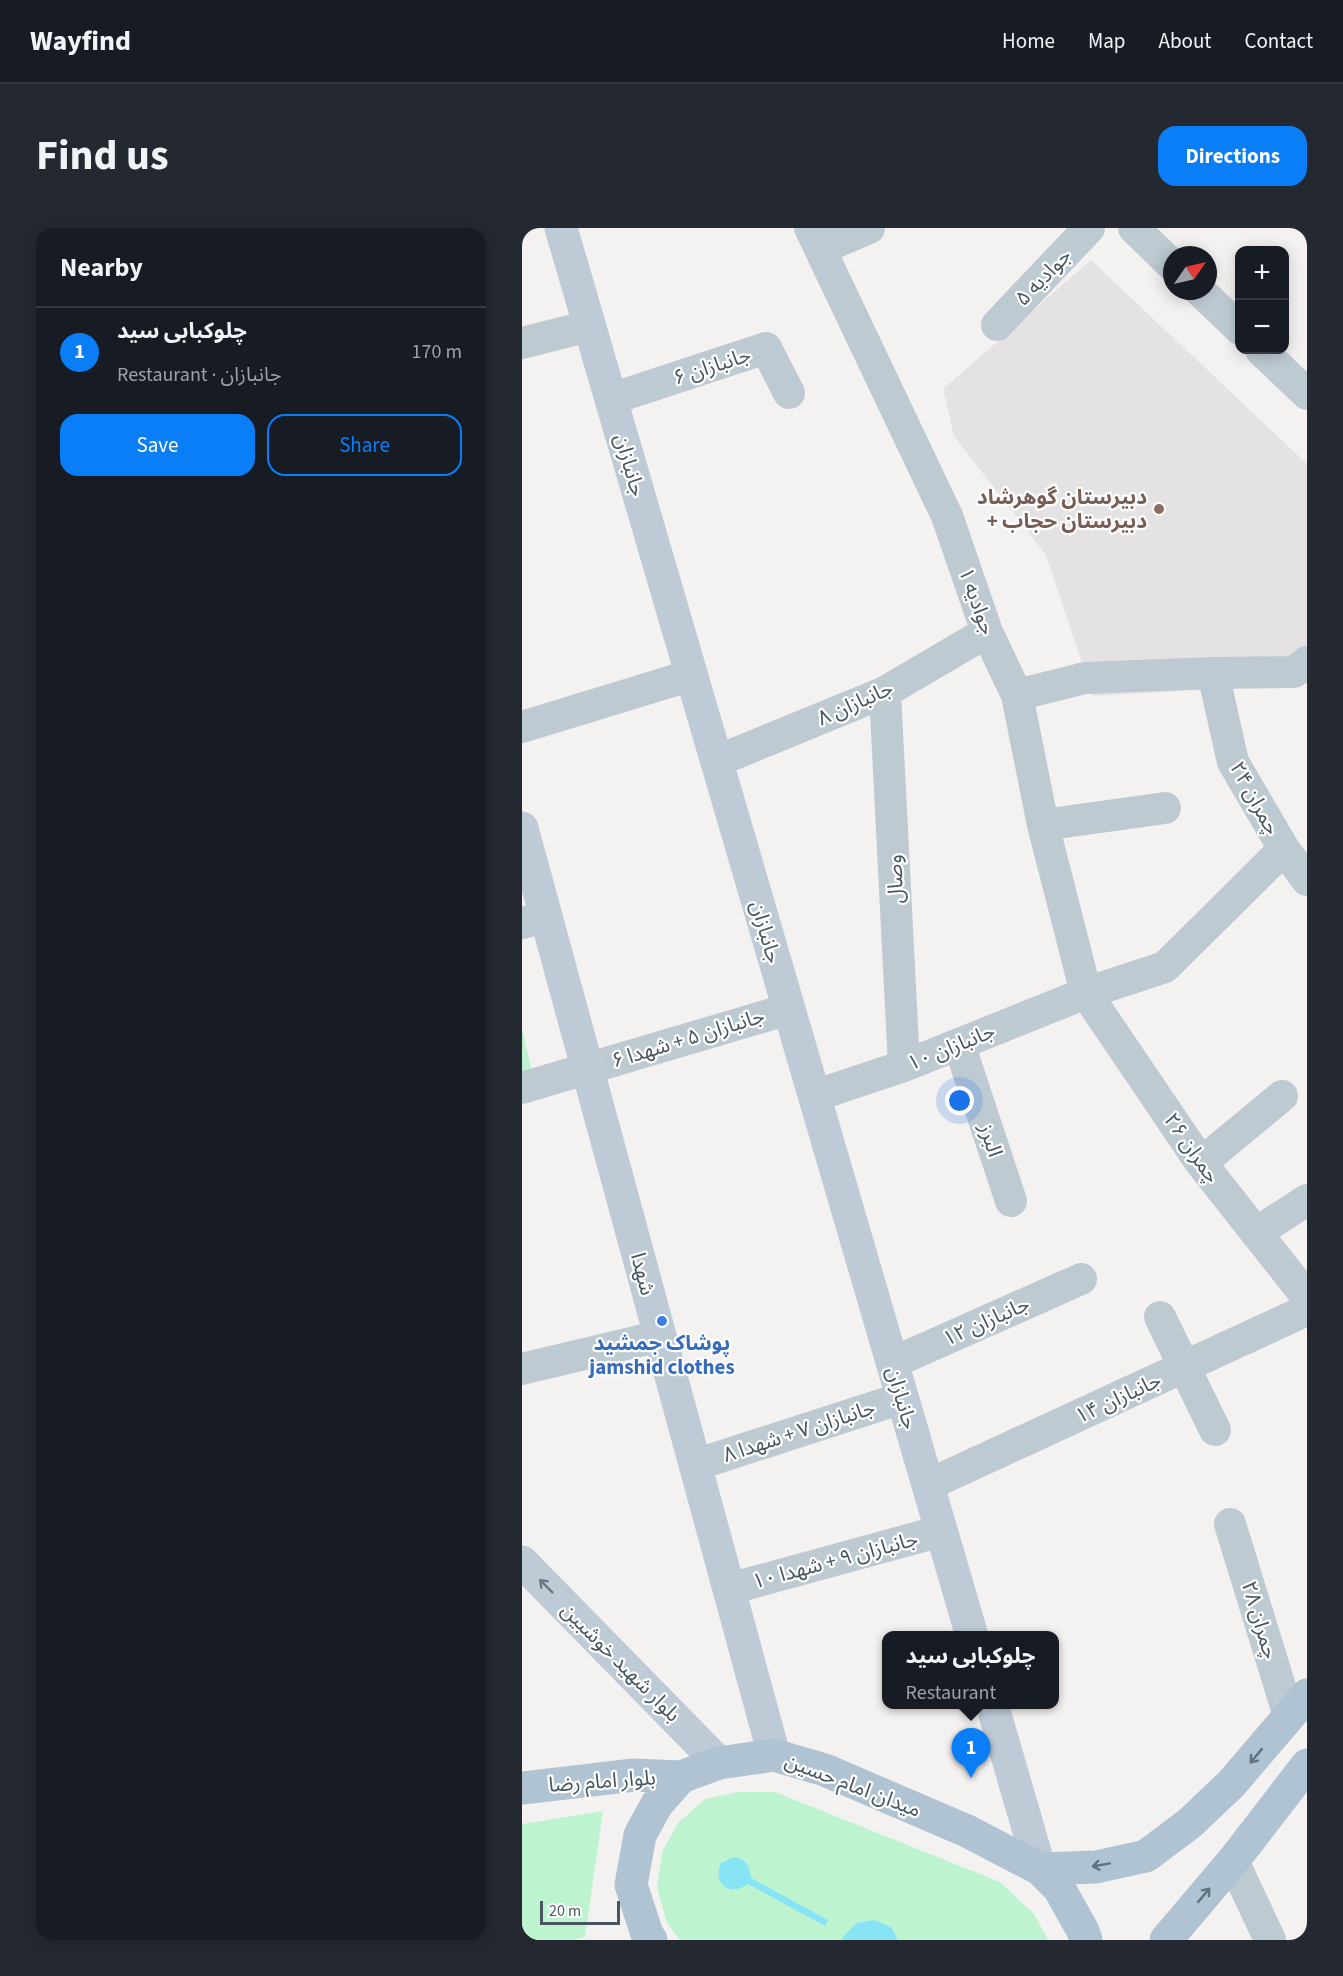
<!DOCTYPE html>
<meta charset="utf-8">
<style>
body{margin:0;font-family:"Source Sans 3","Noto Sans Arabic",sans-serif;background:#242831;color:#f1f3f6}
.controls{position:absolute;right:18px;top:18px;display:grid;overflow:hidden;border-radius:12px;box-shadow:0 3px 15px #0003}
.controls button{width:54px;height:54px;display:grid;place-items:center;padding:0;border:0;border-bottom:2px solid #363941;background:#171b24;color:#f1f3f6;font:30px sans-serif}
.compass{position:absolute;left:641px;top:18px;width:54px;height:54px;border-radius:50%;background:#171b24;box-shadow:0 3px 15px #0003;rotate:56deg}
.scale{position:absolute;left:18px;bottom:15px;width:80px;box-sizing:border-box;padding-left:6px;border:3px solid #475661;border-top:0;font-size:16px;line-height:21px;white-space:nowrap;color:#475661;-webkit-text-stroke:4px #fff;paint-order:stroke}
.you{position:absolute;left:438px;top:873px;width:21px;height:21px;margin:-15px;border:4px solid #fff;border-radius:50%;background:#1a73e8;box-shadow:0 0 0 9px #1a73e833}
.badge{display:grid;place-items:center;width:39px;height:39px;border-radius:50%;background:#097ef6;color:#fff;font-size:20px;font-weight:700}
.pin{position:absolute;translate:-50% -50px;filter:drop-shadow(0 2px 3px #0008)}
.pin::after{content:'';position:absolute;top:32px;width:21px;height:18px;background:inherit;clip-path:polygon(0 0,100% 0,50% 100%)}
.popup{position:absolute;left:360px;top:1403px;width:177px;height:78px;box-sizing:border-box;display:grid;place-content:center;border-radius:12px;background:#171b24;filter:drop-shadow(0 2px 4px #0005);font-size:20px;white-space:nowrap;color:#9ea1a6}
.popup b{font-size:22px;color:#f1f3f6}
.popup::after{content:'';position:absolute;left:50%;top:100%;margin-left:-12px;border:12px solid transparent;border-top-color:#171b24}
.list{margin:0;padding:0;list-style:none}
h2{display:flex;justify-content:space-between;align-items:center;height:78px;margin:0;padding:0 24px;font-size:26px}
h2 small{font-size:20px;font-weight:400;color:#9ea1a6}
.list li{display:grid;grid-template-columns:39px 1fr auto;gap:18px;align-items:center;box-sizing:border-box;height:90px;padding:0 24px;border-top:2px solid #363941}
.list b{display:block;font-size:22px;white-space:nowrap}
.list p{margin:0;font-size:20px;white-space:nowrap;color:#9ea1a6}
.list em{font-size:20px;font-style:normal;color:#9ea1a6}
.actions{display:flex;gap:12px;padding:18px 24px}
.actions a{flex:1;padding:14px 0;border:2px solid #097ef6;border-radius:18px;text-align:center;font-size:21px;color:#097ef6}
.actions .main{background:#097ef6;color:#fff}
.map{position:relative;flex:none;width:785px;height:1712px;overflow:hidden;border-radius:18px}
header{display:flex;align-items:center;gap:36px;box-sizing:border-box;height:84px;padding:0 30px;background:#171b24;border-bottom:2px solid #363941}
header strong{font-size:28px}
nav{display:flex;gap:33px;margin-inline-start:auto;font-size:21px}
.intro{display:flex;align-items:center;justify-content:space-between;box-sizing:border-box;height:144px;padding:0 36px}
h1{margin:0;font-size:42px}
.button{padding:15px 27px;border-radius:18px;background:#097ef6;color:#fff;font-size:21px;font-weight:700}
main{display:flex;gap:36px;padding:0 36px}
aside{flex:1;background:#171b24;border-radius:18px;box-shadow:0 3px 15px #0003}
.map>svg:first-child{display:block}
</style>
<header>
<strong>Wayfind</strong>
<nav><a>Home</a><a>Map</a><a>About</a><a>Contact</a></nav>
</header>
<div class="intro"><h1>Find us</h1><a class="button">Directions</a></div>
<main>
<aside>
<h2>Nearby<small></small></h2>
<ul class="list">
<li><span class="badge">1</span><div><b>چلوکبابی سید</b><p>Restaurant · جانبازان</p></div><em>170 m</em></li>
</ul>
<div class="actions"><a class="main">Save</a><a>Share</a></div>
</aside>
<div class="map">
<svg width="785" height="1712" viewBox="0 0 785 1712">
<rect width="100%" height="100%" fill="#f4f1f1"/>
<!-- education -->
<path fill="#e5e2e3" d="M569,32L785,236V437L764,457L571,468L524,327L432,208L421,161Z"/>
<!-- green -->
<path fill="#bdf4cf" d="M0,800L12,853L0,855Z
M216,1564H253L478,1654L512,1686L526,1712H158L145,1695L135,1659L140,1624L156,1595L183,1571Z
M81,1583L63,1709L51,1712H0V1596Z"/>
<!-- water -->
<path fill="#87e4f4" d="M212,1629C224,1631 228,1638 229,1650L306,1692L303,1698L226,1656C208,1669 190,1656 199,1635Z
M352,1692L369,1699L376,1712H321V1709L334,1695Z"/>
<g fill="none" stroke-linecap="round" stroke-linejoin="round">
<!-- street -->
<path stroke="#becad2" stroke-width="32" d="M288,0L425,288L465,404L495,467L521,597L564,765L679,935L785,1069
M612,0L650,37
M298,21L347,0
M678,63L718,101
M475,97L567,0
M0,115L67,98
M739,122L785,166
M89,171L244,120L267,165
M691,445L711,534L762,621L785,652
M363,464L382,838
M495,467L563,450L691,445L772,444L785,434
M0,499L170,447
M195,533L363,464L465,404
M521,597L643,580
M0,695L24,689
M437,816L489,973
M0,860L267,781
M292,868L382,838L564,765L643,739L762,621
M679,935L760,868
M734,1005L785,972
M638,1089L693,1202
M370,1135L559,1051
M0,1141L138,1108
M173,1237L380,1170
M406,1257L785,1082
M708,1296L767,1488
M207,1361L419,1303
M711,1633L748,1712"/>
<!-- secondary -->
<path stroke="#becbd6" stroke-width="33" d="M39,0L450,1408
M0,600L252,1527
M0,1334L197,1535
M470,1476L518,1641"/>
<!-- primary -->
<path stroke="#afc3d2" stroke-width="33" d="M0,1560L112,1547L159,1549
M518,1641L574,1639L624,1628L668,1595L710,1555L785,1467
M129,1712L125,1706L109,1657L118,1607L135,1576L159,1549L197,1535L252,1527L303,1542L445,1603L518,1641L537,1660L561,1703L564,1712
M644,1712L711,1633L785,1537"/>
</g>
<!-- one-way arrows -->
<defs><path id="oneway-shaft" d="M-6 0H5M1.5-3L5.5 0L1.5 3" fill="none" stroke-width="1.6" stroke-linecap="round" stroke-linejoin="round" transform="scale(1.5)"/></defs>
<use stroke="#6b7984" href="#oneway-shaft" transform="translate(24 1358) rotate(-135)"/>
<g stroke="#61717d">
<use href="#oneway-shaft" transform="translate(734 1528) rotate(130)"/>
<use href="#oneway-shaft" transform="translate(579 1637) rotate(170)"/>
<use href="#oneway-shaft" transform="translate(682 1667) rotate(-50)"/>
</g>
<!-- markers -->
<circle fill="#8d6e63" stroke="#fff" stroke-width="2" cx="637" cy="281" r="6"/>
<circle fill="#3f7fe0" stroke="#fff" stroke-width="2" cx="140" cy="1093" r="6"/>
<g text-anchor="middle" dominant-baseline="central" stroke-width="4.5" stroke-linejoin="round" paint-order="stroke">
<!-- street labels -->
<g font-size="21" fill="#475661" stroke="#fff">
<text transform="translate(521 49) rotate(-46)">جوادیه ۵</text>
<text transform="translate(190 138) rotate(-18)">جانبازان ۶</text>
<text transform="translate(108 237) rotate(74)">جانبازان</text>
<text transform="translate(455 373) rotate(70)">جوادیه ۱</text>
<text transform="translate(333 475) rotate(-24)">جانبازان ۸</text>
<text transform="translate(733 570) rotate(61)">چمران ۲۴</text>
<text transform="translate(373 651) rotate(-93)">وصال</text>
<text transform="translate(244 704) rotate(74)">جانبازان</text>
<text transform="translate(166 810) rotate(-17)">جانبازان ۵ + شهدا ۶</text>
<text transform="translate(429 819) rotate(-22)">جانبازان ۱۰</text>
<text transform="translate(469 912) rotate(72)">البرز</text>
<text transform="translate(670 920) rotate(55)">چمران ۲۶</text>
<text transform="translate(121 1046) rotate(75)">شهدا</text>
<text transform="translate(464 1093) rotate(-24)">جانبازان ۱۲</text>
<text transform="translate(380 1170) rotate(74)">جانبازان</text>
<text transform="translate(596 1170) rotate(-25)">جانبازان ۱۴</text>
<text transform="translate(277 1203) rotate(-18)">جانبازان ۷ + شهدا ۸</text>
<text transform="translate(313 1332) rotate(-15)">جانبازان ۹ + شهدا ۱۰</text>
<text transform="translate(738 1392) rotate(73)">چمران ۲۸</text>
<text transform="translate(99 1434) rotate(45)">بلوار شهید خوشبین</text>
<text transform="translate(80 1553) rotate(-4)">بلوار امام رضا</text>
<text transform="translate(331 1557) rotate(21)">میدان امام حسین</text>
</g>
<!-- education labels -->
<g font-size="21" font-weight="bold" fill="#785e54" stroke="#fff" text-anchor="end">
<text x="625" y="269">دبیرستان گوهرشاد<tspan x="625" dy="24">+ دبیرستان حجاب</tspan></text>
</g>
<!-- shop labels -->
<g font-size="21" font-weight="bold" fill="#366cbe" stroke="#fff">
<text x="140" y="1115">پوشاک جمشید<tspan x="140" dy="24">jamshid clothes</tspan></text>
</g>
</g>
</svg>
<div class="controls">
<button>+</button>
<button>−</button>
</div>
<svg class="compass" viewBox="-18 -18 36 36"><path d="M0-13l5 13h-10z" fill="#e53935"/><path d="M0 13l5-13h-10z" fill="#9ea1a6"/></svg>
<div class="scale">20 m</div>
<div class="you"></div>
<div class="pin badge" style="left:449px;top:1550px">1</div>
<div class="popup"><b>چلوکبابی سید</b>Restaurant</div>
</div>
</main>
